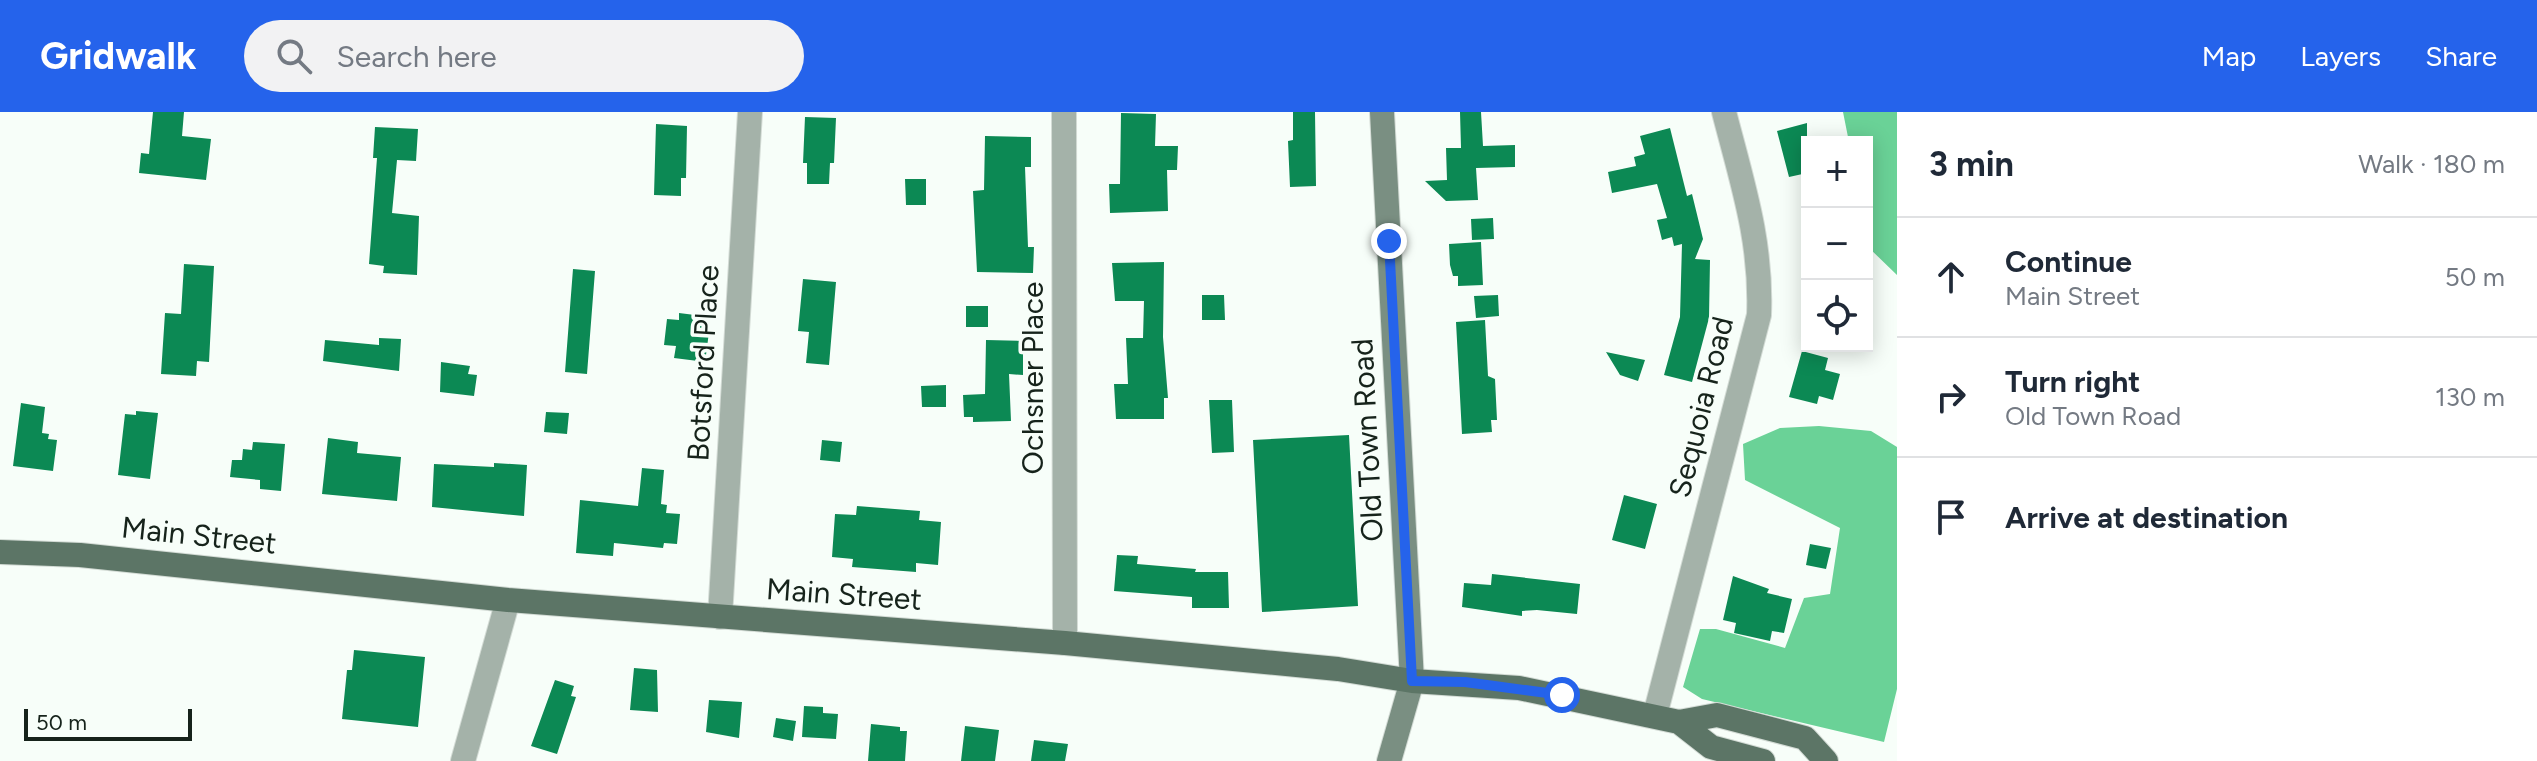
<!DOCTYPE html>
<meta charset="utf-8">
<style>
body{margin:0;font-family:Figtree,sans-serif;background:#f2f2f3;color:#1f2937}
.controls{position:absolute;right:24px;top:24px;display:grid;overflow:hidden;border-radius:0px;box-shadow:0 4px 20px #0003}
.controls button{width:72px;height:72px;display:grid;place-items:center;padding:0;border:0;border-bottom:2px solid #e0e1e3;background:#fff;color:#1f2937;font:40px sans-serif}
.scale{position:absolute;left:24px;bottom:20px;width:168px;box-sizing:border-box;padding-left:8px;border:4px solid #16231b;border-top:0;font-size:22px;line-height:28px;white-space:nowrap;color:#16231b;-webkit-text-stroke:6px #f7fef9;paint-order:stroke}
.stop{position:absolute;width:24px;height:24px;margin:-18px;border:6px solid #2563eb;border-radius:50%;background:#fff}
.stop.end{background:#2563eb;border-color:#fff;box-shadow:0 2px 8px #0008}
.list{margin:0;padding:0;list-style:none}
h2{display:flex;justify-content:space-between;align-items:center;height:104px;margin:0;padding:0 32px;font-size:34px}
h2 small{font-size:26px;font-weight:400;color:#747a83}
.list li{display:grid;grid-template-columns:52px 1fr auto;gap:24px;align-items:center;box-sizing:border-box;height:120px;padding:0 32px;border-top:2px solid #e0e1e3}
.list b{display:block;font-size:30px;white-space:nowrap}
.list p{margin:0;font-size:26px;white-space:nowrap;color:#747a83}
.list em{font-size:26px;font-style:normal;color:#747a83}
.icon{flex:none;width:44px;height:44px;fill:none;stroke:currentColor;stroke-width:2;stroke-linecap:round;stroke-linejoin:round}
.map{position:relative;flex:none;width:1897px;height:649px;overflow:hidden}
header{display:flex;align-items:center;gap:48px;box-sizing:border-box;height:112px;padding:0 40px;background:#2563eb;color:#fff}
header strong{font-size:38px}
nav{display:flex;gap:44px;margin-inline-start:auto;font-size:28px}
.search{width:560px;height:72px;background:#f2f2f3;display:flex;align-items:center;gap:20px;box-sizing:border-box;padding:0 28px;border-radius:44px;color:#747a83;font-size:30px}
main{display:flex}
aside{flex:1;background:#fff}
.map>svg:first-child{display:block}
</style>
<header>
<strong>Gridwalk</strong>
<div class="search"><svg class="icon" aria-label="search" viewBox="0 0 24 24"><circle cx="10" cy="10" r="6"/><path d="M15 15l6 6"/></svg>Search here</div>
<nav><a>Map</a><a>Layers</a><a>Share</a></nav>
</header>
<main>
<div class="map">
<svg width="1897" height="649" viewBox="0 0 1897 649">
<rect width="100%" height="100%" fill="#f7fef9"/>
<!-- forest -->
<path fill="#6ad297" d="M1843,0H1897V163L1867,134V30H1849Z
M1819,314L1871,319L1897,335V577L1884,630L1702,587L1683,575L1700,517H1716L1785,536L1804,486L1830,482L1840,416L1745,368L1743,332L1780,316Z"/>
<!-- building -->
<path fill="#0c8954" d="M153,0H184L182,24L211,27L206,68L139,61L141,41L149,42Z
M1293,0H1315L1316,74L1290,75L1288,29L1293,28Z
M1460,0H1481L1483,34L1515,33V55L1476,56L1478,88L1446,89L1425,69L1447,68L1446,36H1461Z
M1121,1L1156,2L1155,34H1178L1177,58H1167L1168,99L1110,101L1109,72H1120Z
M805,5L836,6L834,51H830L829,72H807V51H803Z
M1807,11V61L1789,65L1777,19Z
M656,12L687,14L686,66H681V84L654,83Z
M375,15L418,17L416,49L397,48L392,101L419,104L417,163L383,161L384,154L369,152L377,46H373Z
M1670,16L1687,84L1692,82L1703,127L1695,147L1710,148L1709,206L1692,270L1664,263L1680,205L1682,132L1674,134L1672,125L1662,128L1657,108L1667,106L1657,72L1612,81L1608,60L1636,54L1634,45L1645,42L1640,24Z
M985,24L1031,25V55H1025L1028,135H1034L1033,161L977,160L973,79L984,78Z
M905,67H926V93H906Z
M1493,106L1494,127L1472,128L1471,107Z
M1481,130L1483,173L1458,174V164H1453L1450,153L1449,132Z
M1164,150L1163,225L1168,286H1164V307H1116L1114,272H1128L1126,226H1143L1144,189H1115L1112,151Z
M184,152L214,154L209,250L197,249L196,264L161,262L165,201L181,202Z
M573,157L595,159L587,262L565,260Z
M803,167L836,170L829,253L806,251L809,220L798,219Z
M1202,183H1224L1225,208H1202Z
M1498,183L1499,204L1476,206L1474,184Z
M966,194H988V215H966Z
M679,201L703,204L701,219L709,220L706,243L699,242L698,249L674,246L676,234L664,233L667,207L679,208Z
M1485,208L1488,264L1495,267L1497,308H1491L1492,320L1462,322L1456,210Z
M379,226L401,227L399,259L323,249L325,228L379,233Z
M986,228L1023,229V263L1009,262L1011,309L973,310V305H964L963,283L985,282Z
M1802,239L1828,246L1825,258L1840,262L1833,288L1819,284L1817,292L1789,285Z
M1606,240L1645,248L1638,269L1620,263Z
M441,250L470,254L468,262L477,263L474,284L440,280Z
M946,273V295H922L921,274Z
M1209,288H1232L1234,340L1212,341Z
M21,291L45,295L42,321L49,322L48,327L57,328L53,359L13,354Z
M136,299L158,301L150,367L118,363L125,302L136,303Z
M546,300L569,301L567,322L544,320Z
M1349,323L1358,494L1262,500L1253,328Z
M328,326L358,330L357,341L401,345L397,389L322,382Z
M822,328L842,330L840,350L820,348Z
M253,330L285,332L281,379L260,377V368L230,365L232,348H242L243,337L252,338Z
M494,351L527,353L524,404L432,395L434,352L494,355Z
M642,356L664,358L661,392L667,393L666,401L680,402L677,432L664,431L663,436L614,431L613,444L576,441L580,388L638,394Z
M1624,383L1657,392L1645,437L1612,428Z
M857,394L920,399L919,408L941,410L938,453L916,451V460L852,455L853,447L832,445L835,402L856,403Z
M1810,432L1831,436L1826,457L1806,453Z
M1117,443L1138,444L1137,452L1196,457L1195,460H1228L1229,496H1192V485L1114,479Z
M1492,462L1580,472L1577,502L1537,498L1522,499V504L1462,495L1464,471L1491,473Z
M1733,464L1769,477L1767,481L1792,487L1784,521L1772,519L1770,529L1734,521L1736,511L1723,508Z
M354,538L425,545L418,615L342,607L347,558H352Z
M634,556L657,558L658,600L630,598Z
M555,568L574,574L571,584L576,585L557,642L531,634Z
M709,588L742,590L739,626L706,620Z
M804,594L823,595V601L838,602L836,627L802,625Z
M776,606L796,609L793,629L773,625Z
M871,612L900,615V619H907L905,649H868Z
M965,614L999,618L995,649H961Z
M1034,628L1068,632L1065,649H1031Z"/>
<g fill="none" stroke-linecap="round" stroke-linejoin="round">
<defs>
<path id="street" d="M1064,0L1065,531
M720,505L750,0
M1655,603L1759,203C1762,129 1742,70 1724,0
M463,649L508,488"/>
<path id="secondary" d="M1382,0L1412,569L1389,649"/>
<path id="primary" d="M0,440L80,443L508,488L1065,531L1338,557L1412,569L1519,576L1679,610L1711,635L1763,649
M1679,610L1717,603L1805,626L1826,649"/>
</defs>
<!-- street casing -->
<use href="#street" stroke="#d3dbd5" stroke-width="26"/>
<!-- secondary casing -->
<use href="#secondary" stroke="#d3dbd5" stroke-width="26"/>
<!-- primary casing -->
<use href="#primary" stroke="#d3dbd5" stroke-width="26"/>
<!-- street -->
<use href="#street" stroke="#a4b2a9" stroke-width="24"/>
<!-- secondary -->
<use href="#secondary" stroke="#7a8f82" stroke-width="24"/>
<!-- primary -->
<use href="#primary" stroke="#5c7566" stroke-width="24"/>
</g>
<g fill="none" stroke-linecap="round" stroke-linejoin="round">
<!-- route -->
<path stroke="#2563eb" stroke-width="10" d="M1389,129L1412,569L1465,570L1562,583"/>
</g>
<g text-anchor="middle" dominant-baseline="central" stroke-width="7" stroke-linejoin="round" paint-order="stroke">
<!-- street labels -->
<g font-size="30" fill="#16231b" stroke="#f7fef9">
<text transform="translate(703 251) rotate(-87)">Botsford Place</text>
<text transform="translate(1032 266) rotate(-90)">Ochsner Place</text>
<text transform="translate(1701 295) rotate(-76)">Sequoia Road</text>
<text transform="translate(1367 328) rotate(-93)">Old Town Road</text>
<text transform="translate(199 423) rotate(6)">Main Street</text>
<text transform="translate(844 482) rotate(4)">Main Street</text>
</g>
</g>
</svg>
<div class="controls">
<button>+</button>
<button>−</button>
<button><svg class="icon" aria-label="locate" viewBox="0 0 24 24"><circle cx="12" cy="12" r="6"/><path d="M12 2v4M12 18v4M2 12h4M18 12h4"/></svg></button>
</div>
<div class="scale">50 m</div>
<div class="stop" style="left:1562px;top:583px"></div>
<div class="stop end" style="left:1389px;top:129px"></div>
</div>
<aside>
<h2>3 min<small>Walk · 180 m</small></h2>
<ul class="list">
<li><svg class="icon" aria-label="ahead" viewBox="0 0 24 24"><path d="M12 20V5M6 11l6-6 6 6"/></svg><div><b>Continue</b><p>Main Street</p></div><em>50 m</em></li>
<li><svg class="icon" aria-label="right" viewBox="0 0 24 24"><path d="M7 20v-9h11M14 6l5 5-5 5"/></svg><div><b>Turn right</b><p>Old Town Road</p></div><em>130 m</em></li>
<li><svg class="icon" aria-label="arrive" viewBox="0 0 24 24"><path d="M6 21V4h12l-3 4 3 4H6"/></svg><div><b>Arrive at destination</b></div></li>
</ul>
</aside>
</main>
